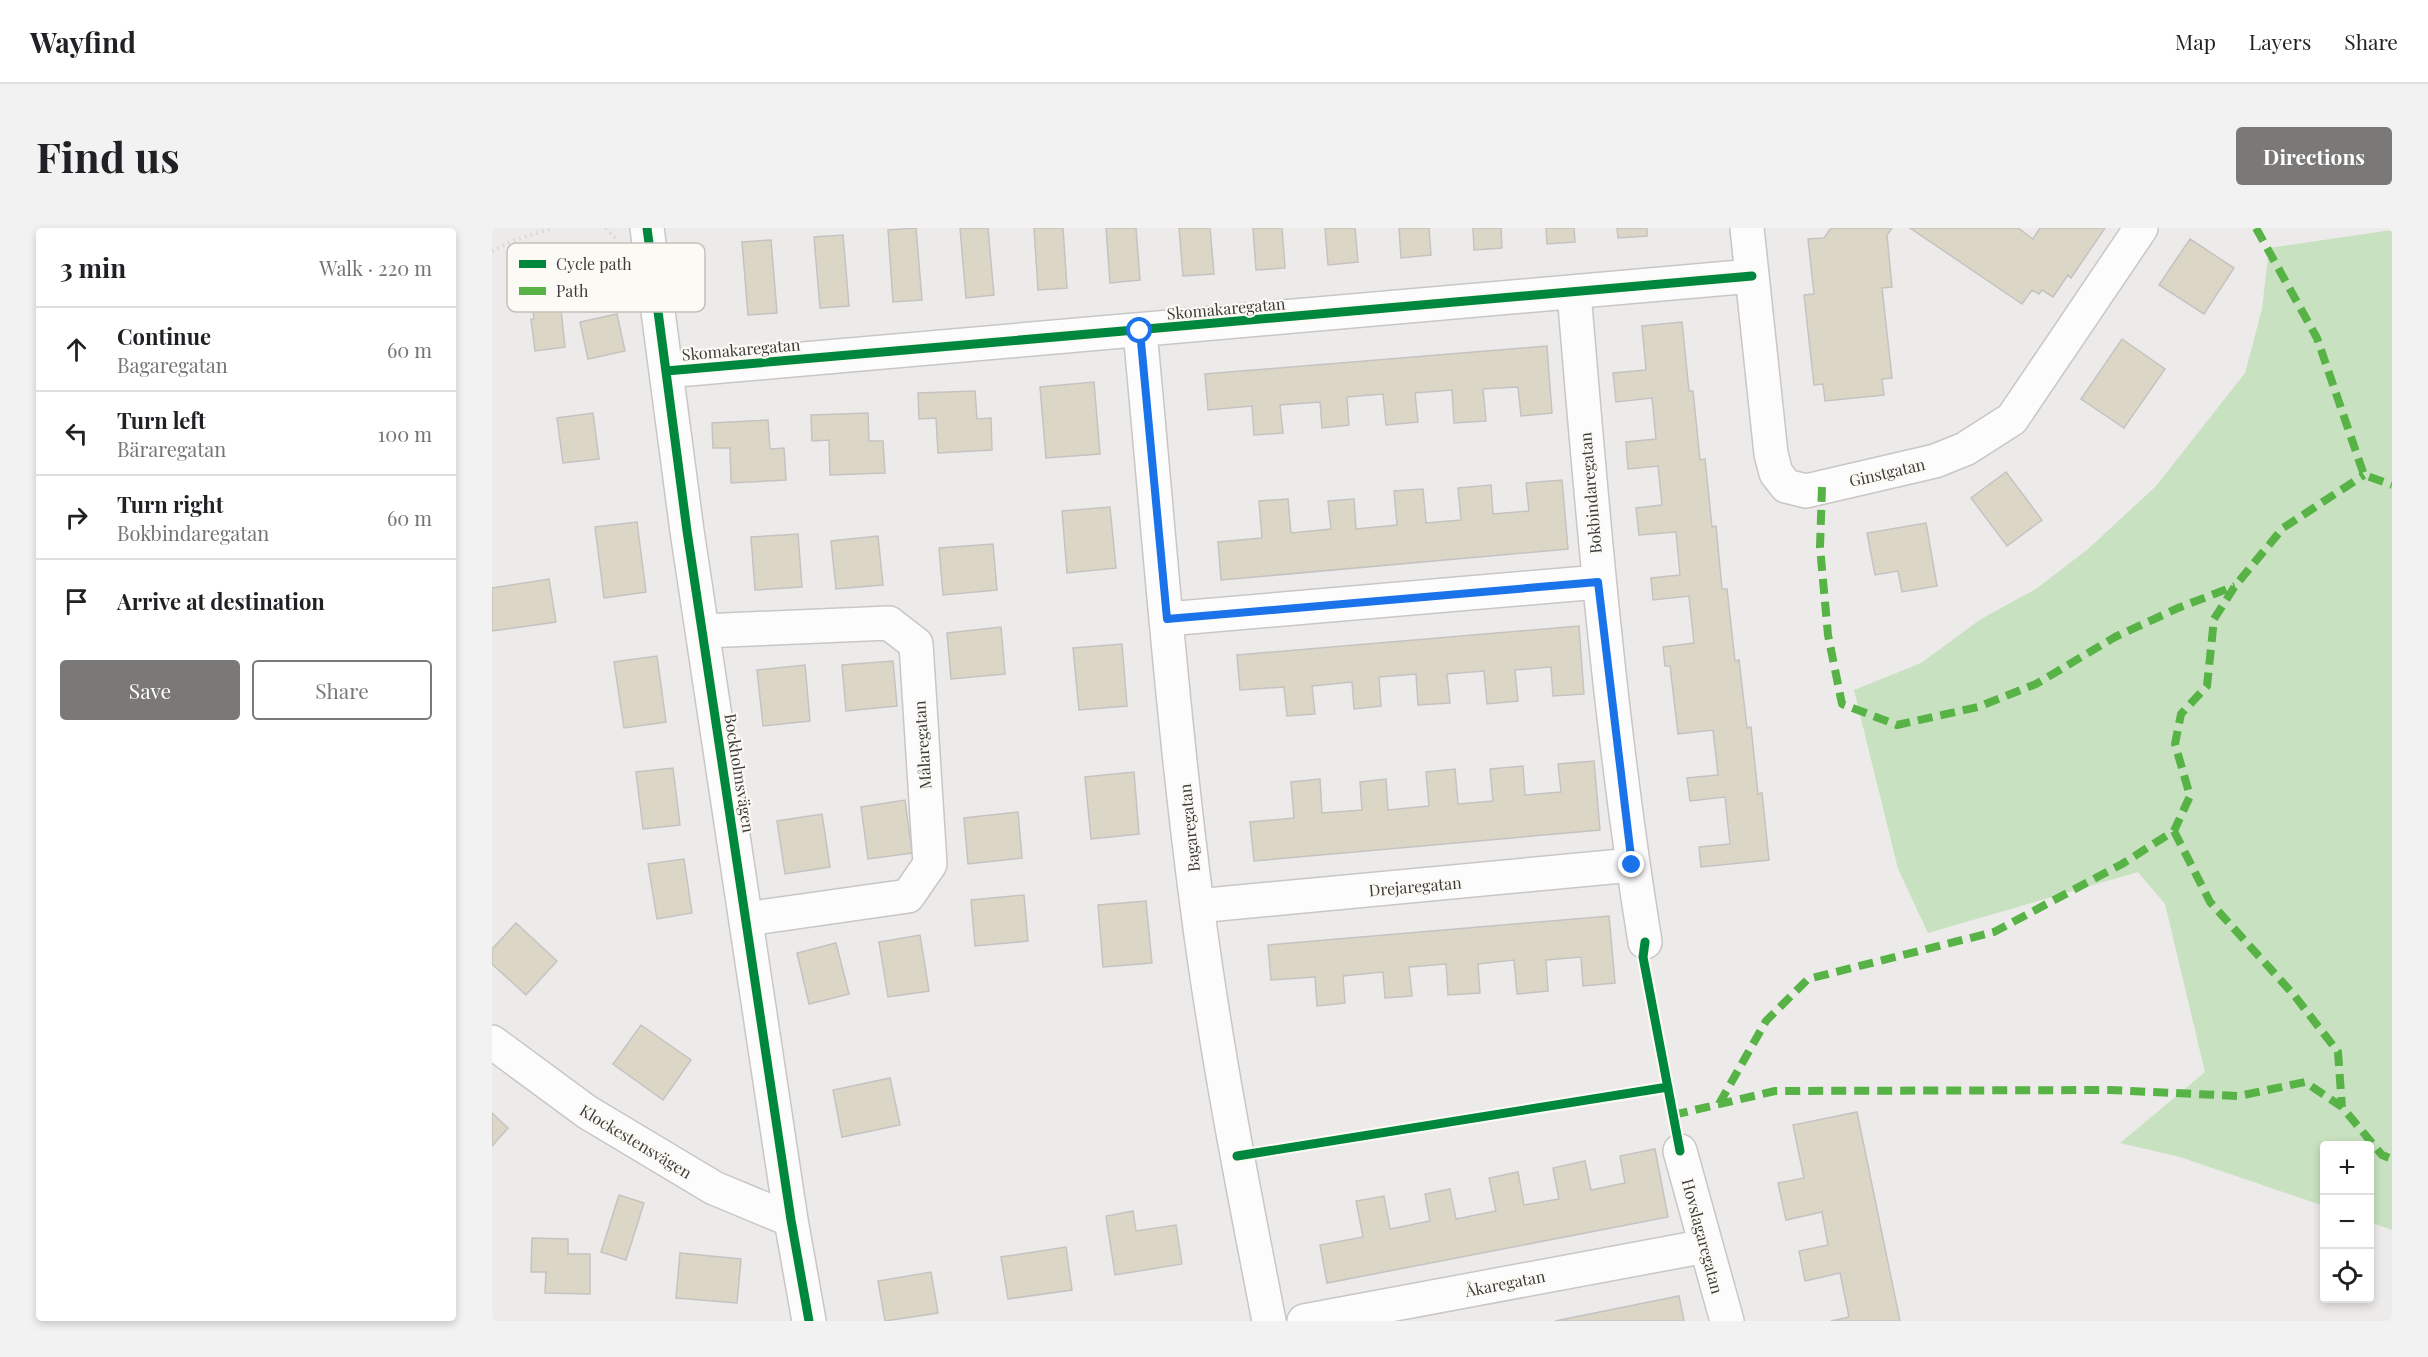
<!DOCTYPE html>
<meta charset="utf-8">
<style>
body{margin:0;font-family:"Playfair Display",serif;background:#f2f2f2;color:#202124}
.controls{position:absolute;right:18px;bottom:18px;display:grid;overflow:hidden;border-radius:6px;box-shadow:0 3px 9px #0003}
.controls button{width:54px;height:54px;display:grid;place-items:center;padding:0;border:0;border-bottom:2px solid #e0e0e0;background:#fff;color:#202124;font:30px sans-serif}
.stop{position:absolute;width:18px;height:18px;margin:-14px;border:4px solid #1a73e8;border-radius:50%;background:#fff}
.stop.end{background:#1a73e8;border-color:#fff;box-shadow:0 2px 6px #0008}
.list{margin:0;padding:0;list-style:none}
h2{display:flex;justify-content:space-between;align-items:center;height:78px;margin:0;padding:0 24px;font-size:26px}
h2 small{font-size:20px;font-weight:400;color:#757577}
.list li{display:grid;grid-template-columns:39px 1fr auto;gap:18px;align-items:center;box-sizing:border-box;height:84px;padding:0 24px;border-top:2px solid #e0e0e0}
.list b{display:block;font-size:22px;white-space:nowrap}
.list p{margin:0;font-size:20px;white-space:nowrap;color:#757577}
.list em{font-size:20px;font-style:normal;color:#757577}
.actions{display:flex;gap:12px;padding:18px 24px}
.actions a{flex:1;padding:14px 0;border:2px solid #7b7977;border-radius:6px;text-align:center;font-size:21px;color:#7b7977}
.actions .main{background:#7b7977;color:#fff}
.icon{flex:none;width:33px;height:33px;fill:none;stroke:currentColor;stroke-width:2;stroke-linecap:round;stroke-linejoin:round}
.map{position:relative;flex:none;width:1900px;height:1093px;overflow:hidden;border-radius:6px}
header{display:flex;align-items:center;gap:36px;box-sizing:border-box;height:84px;padding:0 30px;background:#fff;border-bottom:2px solid #e0e0e0}
header strong{font-size:28px}
nav{display:flex;gap:33px;margin-inline-start:auto;font-size:21px}
.intro{display:flex;align-items:center;justify-content:space-between;box-sizing:border-box;height:144px;padding:0 36px}
h1{margin:0;font-size:42px}
.button{padding:15px 27px;border-radius:6px;background:#7b7977;color:#fff;font-size:21px;font-weight:700}
main{display:flex;gap:36px;padding:0 36px}
aside{flex:1;background:#fff;border-radius:6px;box-shadow:0 3px 9px #0003}
.map>svg:first-child{display:block}
</style>
<header>
<strong>Wayfind</strong>
<nav><a>Map</a><a>Layers</a><a>Share</a></nav>
</header>
<div class="intro"><h1>Find us</h1><a class="button">Directions</a></div>
<main>
<aside>
<h2>3 min<small>Walk · 220 m</small></h2>
<ul class="list">
<li><svg class="icon" aria-label="ahead" viewBox="0 0 24 24"><path d="M12 20V5M6 11l6-6 6 6"/></svg><div><b>Continue</b><p>Bagaregatan</p></div><em>60 m</em></li>
<li><svg class="icon" aria-label="left" viewBox="0 0 24 24"><path d="M17 20v-9H6M10 6l-5 5 5 5"/></svg><div><b>Turn left</b><p>Bäraregatan</p></div><em>100 m</em></li>
<li><svg class="icon" aria-label="right" viewBox="0 0 24 24"><path d="M7 20v-9h11M14 6l5 5-5 5"/></svg><div><b>Turn right</b><p>Bokbindaregatan</p></div><em>60 m</em></li>
<li><svg class="icon" aria-label="arrive" viewBox="0 0 24 24"><path d="M6 21V4h12l-3 4 3 4H6"/></svg><div><b>Arrive at destination</b></div></li>
</ul>
<div class="actions"><a class="main">Save</a><a>Share</a></div>
</aside>
<div class="map">
<svg width="1900" height="1093" viewBox="0 0 1900 1093">
<rect width="100%" height="100%" fill="#edebe9"/>
<!-- green -->
<path fill="#c8e1c0" d="M1900,2V1002L1878,994V918H1832V978L1688,929L1628,915L1713,844L1673,676L1646,644L1436,705L1406,641L1362,462L1429,435L1489,391L1544,361L1596,321L1664,258L1753,145L1770,81L1777,20Z"/>
<!-- building -->
<path fill="#dcd6c7" stroke="#c5c3c1" stroke-width="1.5" d="M424,0L430,72L401,74L396,2Z
M468,0H496L502,67L474,70Z
M542,0H571L575,60L546,62Z
M614,0H644L648,52L618,55Z
M687,0H718L722,46L691,48Z
M761,0H790L793,40L764,42Z
M833,0H863L866,34L836,37Z
M907,0H937L939,27L909,30Z
M981,0H1009L1010,20L982,22Z
M1054,0H1082L1083,14L1055,16Z
M1125,0H1155V8L1126,10Z
M1339,0H1400L1395,7L1400,59L1390,60L1400,150L1390,151L1392,167L1333,173L1331,156L1322,157L1312,67L1322,66L1316,11L1332,10Z
M1418,0H1526L1541,11L1548,0H1613L1579,50L1576,47L1561,69L1550,62L1547,66L1540,62L1530,76Z
M351,7L357,78L328,80L322,9Z
M1698,11L1742,40L1712,86L1667,57Z
M279,12L285,85L256,87L250,14Z
M95,25L103,33L105,39L101,57L67,63L73,119L43,123L39,91H42L35,33Z
M125,86L133,123L96,131L88,94Z
M1190,94L1197,163H1201L1208,232L1213,231L1220,299L1224,298L1230,361H1235L1243,433L1247,432L1255,500L1259,499L1266,566L1270,565L1277,632L1209,639L1207,619L1238,616L1233,569L1198,573L1195,550L1226,547L1221,502L1186,506L1178,438H1173L1171,419L1202,415L1197,368L1161,372L1159,350L1188,347L1184,304L1147,307L1144,280L1170,277L1166,238L1136,241L1134,214L1164,211L1160,170L1124,174L1121,145L1154,142L1150,98Z
M1630,111L1673,141L1632,200L1589,171Z
M1055,118L1060,185L1029,188L1026,159L991,161L994,193L962,195L960,162L923,165L926,194L894,197L891,166L855,169L857,197L830,200L828,174L788,177L791,205L762,207L760,178L716,182L713,146Z
M602,154L608,226L554,230L548,159Z
M483,163L485,191L499,190L500,222L446,225L444,190L427,191L426,165Z
M101,185L107,231L71,235L65,190Z
M376,185L377,213H391L393,245L338,247L337,212L320,213L319,187Z
M276,192L278,221L292,220L294,252L239,255L238,220H221L220,195Z
M1514,244L1550,292L1515,318L1479,270Z
M1070,252L1076,321L729,352L726,314L770,310L767,273L796,271L799,305L839,301L836,273L862,271L864,301L905,297L902,263L931,261L934,295L969,292L966,260L999,257L1001,286L1037,283L1034,255Z
M618,279L624,340L575,345L570,283Z
M145,294L154,364L112,370L103,299Z
M1434,295L1445,358L1410,364L1406,343L1383,347L1375,305Z
M306,306L310,359L263,362L259,309Z
M386,308L391,357L344,361L339,313Z
M501,316L505,362L451,367L447,320Z
M57,351L64,394L0,403V360Z
M1087,398L1092,466L1061,468L1059,439L1023,442L1026,473L995,476L992,443L955,446L958,475L926,477L924,446L887,449L889,478L862,481L860,454L820,458L823,486L795,488L792,459L748,462L745,427Z
M509,399L513,446L459,451L455,405Z
M630,416L635,478L587,482L581,420Z
M165,428L174,494L132,500L122,434Z
M401,433L405,478L354,483L350,437Z
M313,437L318,493L271,498L265,442Z
M1102,533L1108,602L762,633L758,594L802,590L799,554L828,551L830,585L870,582L868,554L894,551L896,582L937,578L934,544L963,541L966,576L1001,573L998,541L1031,538L1033,567L1069,564L1066,536Z
M181,540L188,597L151,601L144,544Z
M642,544L647,606L599,611L593,549Z
M413,572L420,625L376,631L369,579Z
M526,584L530,630L476,636L472,590Z
M330,586L338,639L293,646L285,593Z
M192,631L200,685L165,691L156,636Z
M532,667L536,713L483,718L479,672Z
M654,673L660,735L611,739L606,677Z
M1117,688L1123,755L1091,758L1089,729L1054,732L1056,763L1025,766L1022,732L986,736L988,765L956,767L954,736L917,739L920,768L893,770L891,744L851,748L853,775L825,778L823,749L779,752L776,717Z
M24,695L65,733L34,767L0,736V721Z
M428,707L437,763L396,769L387,714Z
M344,715L357,766L317,776L305,725Z
M149,797L199,832L171,872L121,836Z
M398,850L408,897L350,909L341,862Z
M1365,884L1408,1093H1339L1357,1089L1348,1045L1313,1053L1307,1023L1336,1017L1330,984L1294,992L1286,955L1312,950L1301,897Z
M0,885L16,900L0,918Z
M1163,921L1176,989L835,1055L828,1017L871,1009L864,973L892,968L898,1001L938,993L933,966L958,961L964,991L1004,983L997,950L1026,944L1032,977L1067,971L1061,940L1093,933L1099,962L1133,955L1128,928Z
M127,967L152,975L134,1032L109,1024Z
M641,983L644,1003L684,997L690,1036L623,1047L614,988Z
M40,1010L76,1011V1026H98V1066L53,1065L54,1044H39Z
M574,1019L580,1062L516,1071L509,1029Z
M188,1025L249,1031L245,1075L184,1070Z
M439,1044L446,1085L393,1093L386,1053Z
M1187,1068L1192,1093H1063Z"/>
<g fill="none" stroke-linecap="round" stroke-linejoin="round">
<defs>
<path id="street" d="M155,0L195,303L299,992L317,1093
M1255,0L1279,226L1284,245L1294,258L1314,263L1443,233L1473,221L1520,191L1649,0
M1082,64C1100,282 1118,499 1153,714
M648,103C666,294 680,487 705,677C723,817 750,955 777,1093
M174,143L1260,48
M675,391L1106,354
M211,403L397,395L424,416L438,636L416,668L254,691
M705,678L1140,637
M0,814L95,884L222,960L299,992
M1188,923L1235,1093
M812,1093L1214,1018"/>
</defs>
<!-- street casing -->
<use href="#street" stroke="#c8c7c5" stroke-width="36"/>
<!-- path -->
<path stroke="#d8d7d7" stroke-width="4" stroke-dasharray="1.5 4.5" stroke-linecap="butt" d="M114,0L124,11
M0,23L20,13L61,0"/>
<!-- street -->
<use href="#street" stroke="#fcfcfc" stroke-width="33"/>
<!-- quiet -->
<path stroke="#57b346" stroke-width="8" stroke-dasharray="15 8" stroke-linecap="butt" d="M1764,0L1825,110L1872,247L1900,257
M1330,259L1328,319L1336,407L1350,476L1405,497L1486,479L1544,456L1623,409L1686,380L1743,358
M1682,603L1718,674L1802,767L1846,824L1850,879
M1227,876L1274,793L1316,751L1502,704L1630,636L1682,603L1698,568L1683,516L1689,486L1715,458L1722,391L1743,358L1791,300L1872,247
M1181,887L1283,863L1618,862L1747,868L1813,854L1850,879L1890,927L1900,931"/>
<defs>
<path id="cycleway" d="M155,0L195,303L299,992L317,1093
M174,143L1260,48
M1153,714L1151,729L1188,923
M745,928L1176,859"/>
</defs>
<!-- cycleway casing -->
<use href="#cycleway" stroke="#fcfaf4" stroke-width="13"/>
<!-- cycleway -->
<use href="#cycleway" stroke="#00873e" stroke-width="9"/>
</g>
<g fill="none" stroke-linecap="round" stroke-linejoin="round">
<!-- route -->
<path stroke="#1a73e8" stroke-width="8" d="M648,103L675,391L1106,354L1140,637"/>
</g>
<g text-anchor="middle" dominant-baseline="central" stroke-width="4.5" stroke-linejoin="round" paint-order="stroke">
<!-- street labels -->
<g font-size="16" fill="#3d3c3a" stroke="#fcfaf4">
<text transform="translate(734 80) rotate(-5)">Skomakaregatan</text>
<text transform="translate(249 121) rotate(-5)">Skomakaregatan</text>
<text transform="translate(1395 244) rotate(-13)">Ginstgatan</text>
<text transform="translate(1098 265) rotate(-95)">Bokbindaregatan</text>
<text transform="translate(430 517) rotate(-94)">Målaregatan</text>
<text transform="translate(248 545) rotate(81)">Bockholmsvägen</text>
<text transform="translate(697 600) rotate(-96)">Bagaregatan</text>
<text transform="translate(923 658) rotate(-5)">Drejaregatan</text>
<text transform="translate(144 913) rotate(31)">Klockestensvägen</text>
<text transform="translate(1211 1008) rotate(75)">Hovslagaregatan</text>
<text transform="translate(1013 1055) rotate(-11)">Åkaregatan</text>
</g>
</g>
<!-- legend -->
<rect x="15" y="15" width="198" height="69" rx="9" fill="#fcfaf4" stroke="#c3c1bc" stroke-width="1.5"/>
<rect x="27" y="32" width="27" height="8" fill="#00873e"/>
<rect x="27" y="59" width="27" height="8" fill="#57b346"/>
<g font-size="16" fill="#3d3c3a">
<text x="64" y="42">Cycle path</text>
<text x="64" y="69">Path</text>
</g>
</svg>
<div class="controls">
<button>+</button>
<button>−</button>
<button><svg class="icon" aria-label="locate" viewBox="0 0 24 24"><circle cx="12" cy="12" r="6"/><path d="M12 2v4M12 18v4M2 12h4M18 12h4"/></svg></button>
</div>
<div class="stop" style="left:648px;top:103px"></div>
<div class="stop end" style="left:1140px;top:637px"></div>
</div>
</main>
